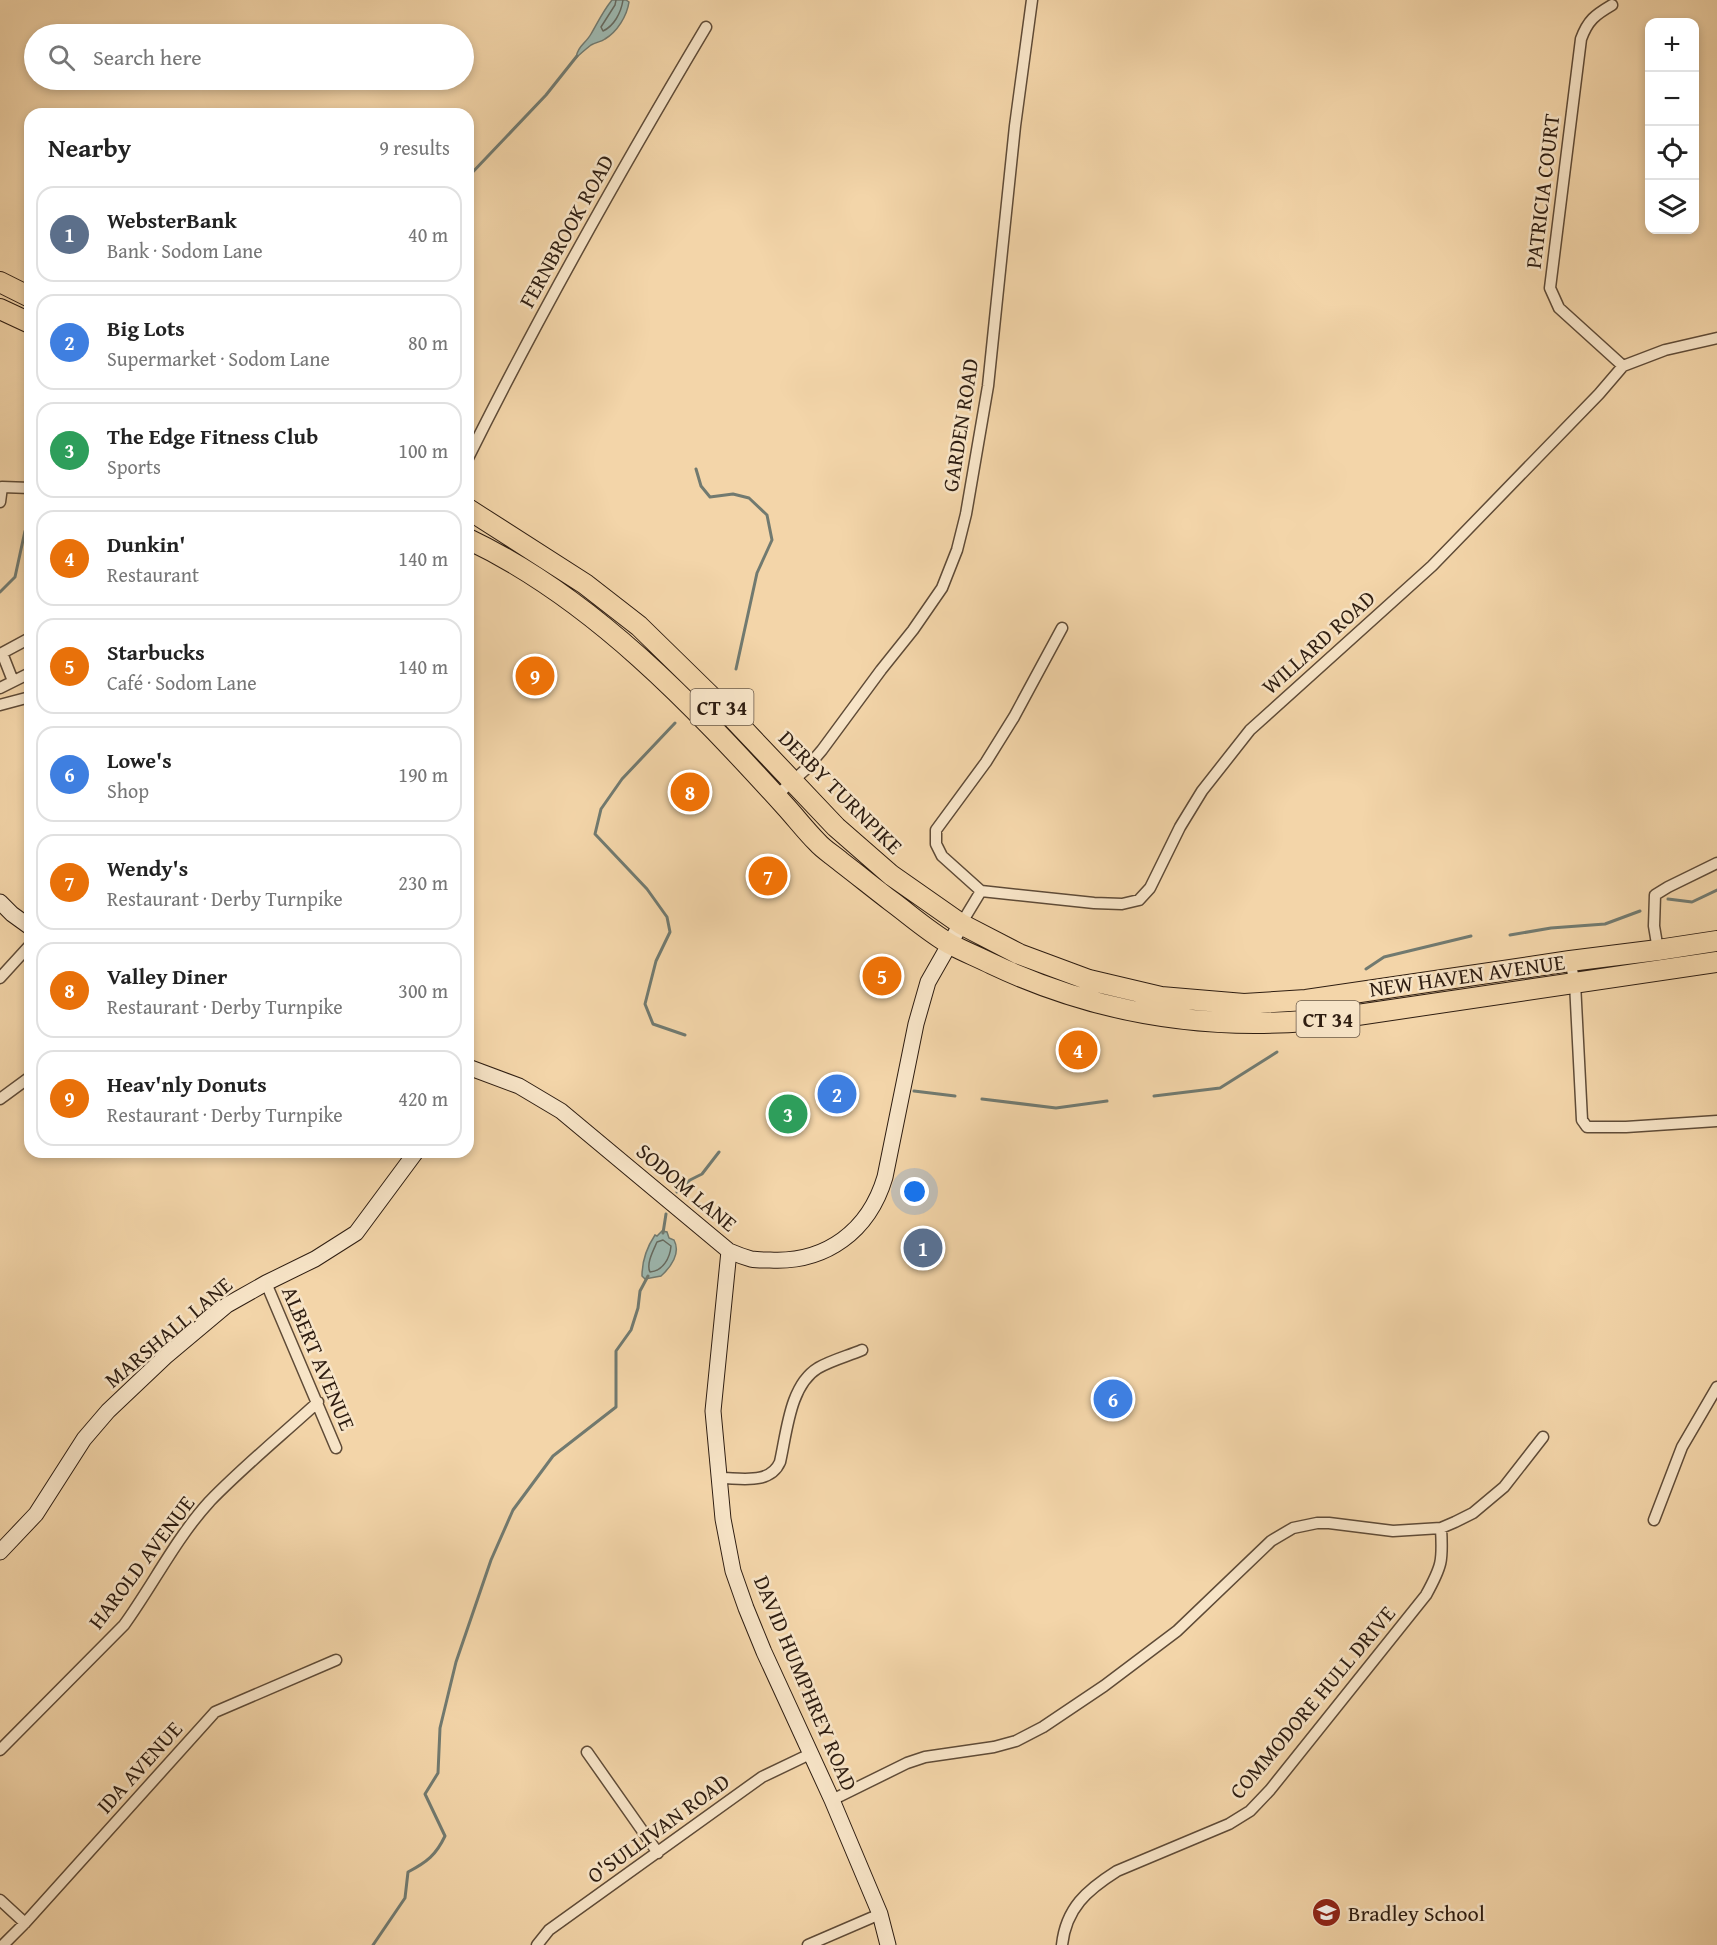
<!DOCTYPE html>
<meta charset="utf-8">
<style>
body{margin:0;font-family:"Gentium Book Plus",serif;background:#f6f6f6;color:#222}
.controls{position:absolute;right:18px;top:18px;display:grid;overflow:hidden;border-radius:12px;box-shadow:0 3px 9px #0003}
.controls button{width:54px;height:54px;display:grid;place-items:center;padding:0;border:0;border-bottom:2px solid #e0e0e0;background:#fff;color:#222;font:30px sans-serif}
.you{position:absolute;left:915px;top:1192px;width:21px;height:21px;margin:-15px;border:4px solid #fff;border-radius:50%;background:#1a73e8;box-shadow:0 0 0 9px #1a73e833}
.badge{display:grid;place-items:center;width:39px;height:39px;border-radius:50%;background:#0f766e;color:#fff;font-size:20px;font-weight:700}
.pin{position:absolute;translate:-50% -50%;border:3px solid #fff;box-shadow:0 2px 6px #0006}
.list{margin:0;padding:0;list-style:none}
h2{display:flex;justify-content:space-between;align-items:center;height:78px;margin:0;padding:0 24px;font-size:26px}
h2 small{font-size:20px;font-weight:400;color:#767676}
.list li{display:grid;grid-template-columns:39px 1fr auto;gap:18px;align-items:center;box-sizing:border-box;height:96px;margin:0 12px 12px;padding:0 12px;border:2px solid #e0e0e0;border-radius:18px}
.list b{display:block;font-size:22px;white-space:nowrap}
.list p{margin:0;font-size:20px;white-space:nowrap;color:#767676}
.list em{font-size:20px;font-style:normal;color:#767676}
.icon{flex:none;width:33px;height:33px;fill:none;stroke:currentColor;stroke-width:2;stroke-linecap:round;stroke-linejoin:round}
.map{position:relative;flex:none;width:1717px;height:1945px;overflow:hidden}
.search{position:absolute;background:#fff;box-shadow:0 3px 9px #0003;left:24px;top:24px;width:450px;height:66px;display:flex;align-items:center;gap:15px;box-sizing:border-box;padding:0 21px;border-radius:33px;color:#767676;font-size:22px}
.panel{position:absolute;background:#fff;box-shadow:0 3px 9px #0003;left:24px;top:108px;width:450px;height:1050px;border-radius:18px}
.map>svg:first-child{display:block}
</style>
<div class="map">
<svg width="1717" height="1945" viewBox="0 0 1717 1945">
<rect width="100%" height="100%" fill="#f3d5a9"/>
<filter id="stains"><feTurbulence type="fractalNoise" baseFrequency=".00333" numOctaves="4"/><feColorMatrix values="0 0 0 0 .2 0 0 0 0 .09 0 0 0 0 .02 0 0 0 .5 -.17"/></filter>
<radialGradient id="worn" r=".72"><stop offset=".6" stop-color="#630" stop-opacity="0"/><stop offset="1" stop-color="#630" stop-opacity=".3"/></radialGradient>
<!-- water -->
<path fill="#9db8b0" stroke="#717a70" stroke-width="1.5" d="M612,0H626L629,2C627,16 617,32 605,39C601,42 596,42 591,45C586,49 581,53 576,58C577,47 586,43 591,34C598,22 603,11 612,0Z
M662,1231L667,1232L669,1238L674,1240C681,1253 671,1267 661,1276L645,1279L642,1276C642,1261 647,1247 655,1235L657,1236Z"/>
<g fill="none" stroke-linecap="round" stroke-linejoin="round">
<!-- shore -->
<path stroke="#666a60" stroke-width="1.5" d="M616,0L615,5L601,27L603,31C614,26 621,13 623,0
M663,1240L671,1246C670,1258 663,1271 650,1272C646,1264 653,1251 657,1242Z"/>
<!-- stream -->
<path stroke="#717a70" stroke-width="3" d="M468,177L546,95L577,56
M696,469L701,486L710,497L733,494L749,498L767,515L772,540L757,573L736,669
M0,592L15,577L25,531L30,530
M675,723L622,779L601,809L595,834L647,889L667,917L670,932L656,961L645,1004L653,1024L685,1035
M1668,899L1692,902L1717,890
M1510,935L1551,928L1605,924L1640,911
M1366,969L1384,957L1471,936
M914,1091L955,1096
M1154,1096L1220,1088L1277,1052
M982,1099L1056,1108L1107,1101
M677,1192L690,1180L702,1174L719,1152
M663,1233L666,1214
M373,1945L405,1898L408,1872C427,1862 436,1855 445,1836L425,1794L438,1773L440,1728L456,1662L491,1560L513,1510L553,1456L616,1407V1351L631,1330L638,1308L640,1291L648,1276"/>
<defs>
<path id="street" d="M1612,5C1595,15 1588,20 1581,39L1550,288L1559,308L1623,366
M468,458C541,311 622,168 706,27
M0,502L2,487L30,488
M13,681L2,653L30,638
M0,688L30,673
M0,705L30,697
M776,796L805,770L822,750L881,670L913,630L942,588L957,550L966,514L988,386L1015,126L1032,0
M981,891L942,856L936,844V830L986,762L1014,717L1062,628
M961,924L981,891L1094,903L1122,904L1139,900L1150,888L1180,827L1202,791L1250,730L1432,566L1599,394L1623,366L1665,350L1717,338
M1658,950L1654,926L1655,895L1668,887L1717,863
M1570,961L1575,983L1582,1120L1587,1127H1626L1717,1121
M0,978L30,945
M0,1099L30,1077
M266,1283L336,1448
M720,1478C741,1478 770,1485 780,1462C787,1431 790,1385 818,1368C832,1360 848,1356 862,1350
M1654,1520L1682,1447L1717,1387
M0,1750L124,1625C153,1585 176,1538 210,1501C244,1466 282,1435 318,1402
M587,1752L658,1853
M832,1800L907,1763L925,1757L994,1747L1016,1741L1043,1727L1104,1686L1177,1631L1271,1541L1293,1528L1317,1523H1329L1393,1531L1441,1528L1455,1522L1473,1513L1504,1487L1543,1437
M0,1900L25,1923
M3,1945L25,1923L215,1712L336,1660
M537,1945L549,1930L762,1777L810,1754
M808,1945L880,1914
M1062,1945C1066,1908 1087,1890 1117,1871L1229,1824L1250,1811L1270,1790L1426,1595C1442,1566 1443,1561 1441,1528"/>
<path id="secondary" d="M0,902L12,914L30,927
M468,1067L519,1086L561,1111L729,1251C736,1254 744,1257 751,1259C757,1260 764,1260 770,1260C826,1263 869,1231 885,1177L916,1024L928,982L961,924
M729,1251L713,1411L723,1519L733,1571L746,1608L764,1652L832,1800L880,1914L888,1945
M0,1552L36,1514L84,1439L108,1411L165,1357L227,1305L266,1283L315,1259L356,1233L416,1152"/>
<path id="highway" d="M0,282L30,297
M0,309L30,323
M468,509L585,584L639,626L727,712L836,827L891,875L961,924L1019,954L1089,980L1161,997L1244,1004L1306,1000L1570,961L1658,950L1717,941
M468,539C594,599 693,705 786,807C796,818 806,831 817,842C824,850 833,855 841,862C858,875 874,888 891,901C910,915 929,932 950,944C963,951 978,957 992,964C1104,1017 1222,1033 1344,1017L1717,962"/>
</defs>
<!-- street casing -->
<use href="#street" stroke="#5f4b37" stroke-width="13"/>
<!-- secondary casing -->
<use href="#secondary" stroke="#2e1d11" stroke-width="17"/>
<!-- highway casing -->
<use href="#highway" stroke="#2e1d11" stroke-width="22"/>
<!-- street -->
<use href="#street" stroke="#f7e4c7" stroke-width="10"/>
<!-- secondary -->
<use href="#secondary" stroke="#f7e4c7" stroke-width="15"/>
<!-- highway -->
<use href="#highway" stroke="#f3d5a9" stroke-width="20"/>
</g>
<!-- icons -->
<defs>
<symbol id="school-disc" viewBox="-11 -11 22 22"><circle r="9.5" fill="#8f2418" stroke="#f7e4c7"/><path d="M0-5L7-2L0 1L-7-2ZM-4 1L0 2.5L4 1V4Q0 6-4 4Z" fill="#fff"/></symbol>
</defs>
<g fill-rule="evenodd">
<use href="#school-disc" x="1310" y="1896" width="33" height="33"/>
</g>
<g text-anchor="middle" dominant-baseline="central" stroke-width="5" stroke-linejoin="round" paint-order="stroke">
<!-- shield labels -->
<g fill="#f7e4c7" stroke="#6a5948" stroke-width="1.5">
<rect x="690.5" y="689" width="63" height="36" rx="4.5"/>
<rect x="1296.5" y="1001" width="63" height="36" rx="4.5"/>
</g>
<g font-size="21" font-weight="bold" fill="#2e1d11">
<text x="722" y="707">CT 34</text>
<text x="1328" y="1019">CT 34</text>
</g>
<!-- street labels -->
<g font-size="22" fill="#2e1d11" stroke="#f7e4c7">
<text transform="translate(1542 191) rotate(-83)">PATRICIA COURT</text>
<text transform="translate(566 231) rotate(-61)">FERNBROOK ROAD</text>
<text transform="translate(960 425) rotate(-81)">GARDEN ROAD</text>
<text transform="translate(1318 642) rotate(-42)">WILLARD ROAD</text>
<text transform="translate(841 792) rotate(45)">DERBY TURNPIKE</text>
<text transform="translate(1467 975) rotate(-8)">NEW HAVEN AVENUE</text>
<text transform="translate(687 1187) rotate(40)">SODOM LANE</text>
<text transform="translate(168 1332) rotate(-40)">MARSHALL LANE</text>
<text transform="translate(319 1358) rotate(67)">ALBERT AVENUE</text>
<text transform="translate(141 1562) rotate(-53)">HAROLD AVENUE</text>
<text transform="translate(806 1683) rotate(67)">DAVID HUMPHREY ROAD</text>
<text transform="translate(1312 1702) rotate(-50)">COMMODORE HULL DRIVE</text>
<text transform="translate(139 1767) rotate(-48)">IDA AVENUE</text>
<text transform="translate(658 1828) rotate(-36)">O'SULLIVAN ROAD</text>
</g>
<!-- poi labels -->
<g font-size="22" fill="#2e1d11" stroke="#f7e4c7" text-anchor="start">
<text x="1348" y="1913">Bradley School</text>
</g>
</g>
<rect width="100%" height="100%" filter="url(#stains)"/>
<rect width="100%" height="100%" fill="url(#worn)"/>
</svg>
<div class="controls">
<button>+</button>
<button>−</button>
<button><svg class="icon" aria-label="locate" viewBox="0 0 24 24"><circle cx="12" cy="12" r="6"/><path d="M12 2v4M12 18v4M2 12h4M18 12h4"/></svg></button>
<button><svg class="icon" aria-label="layers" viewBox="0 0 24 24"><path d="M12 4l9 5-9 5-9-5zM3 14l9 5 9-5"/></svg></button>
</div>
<div class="you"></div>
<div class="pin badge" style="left:923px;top:1248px;background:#5c6f8a">1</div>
<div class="pin badge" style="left:837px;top:1094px;background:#3f7fe0">2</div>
<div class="pin badge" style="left:788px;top:1114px;background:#2e9e5b">3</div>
<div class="pin badge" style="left:1078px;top:1050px;background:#e8710a">4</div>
<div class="pin badge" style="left:882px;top:976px;background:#e8710a">5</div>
<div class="pin badge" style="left:1113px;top:1399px;background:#3f7fe0">6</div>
<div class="pin badge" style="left:768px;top:876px;background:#e8710a">7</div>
<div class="pin badge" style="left:690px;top:792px;background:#e8710a">8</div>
<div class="pin badge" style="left:535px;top:676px;background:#e8710a">9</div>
<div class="search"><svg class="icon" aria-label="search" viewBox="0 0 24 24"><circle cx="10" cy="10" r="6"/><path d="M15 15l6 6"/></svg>Search here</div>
<section class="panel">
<h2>Nearby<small>9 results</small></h2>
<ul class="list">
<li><span class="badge" style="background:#5c6f8a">1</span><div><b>WebsterBank</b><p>Bank · Sodom Lane</p></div><em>40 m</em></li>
<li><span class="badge" style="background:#3f7fe0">2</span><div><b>Big Lots</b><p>Supermarket · Sodom Lane</p></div><em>80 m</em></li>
<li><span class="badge" style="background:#2e9e5b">3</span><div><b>The Edge Fitness Club</b><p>Sports</p></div><em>100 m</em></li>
<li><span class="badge" style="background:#e8710a">4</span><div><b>Dunkin'</b><p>Restaurant</p></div><em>140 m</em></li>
<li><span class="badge" style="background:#e8710a">5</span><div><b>Starbucks</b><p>Café · Sodom Lane</p></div><em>140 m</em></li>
<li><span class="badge" style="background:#3f7fe0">6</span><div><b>Lowe's</b><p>Shop</p></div><em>190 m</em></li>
<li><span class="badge" style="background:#e8710a">7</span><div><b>Wendy's</b><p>Restaurant · Derby Turnpike</p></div><em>230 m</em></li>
<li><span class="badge" style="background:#e8710a">8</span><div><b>Valley Diner</b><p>Restaurant · Derby Turnpike</p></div><em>300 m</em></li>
<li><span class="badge" style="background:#e8710a">9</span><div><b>Heav'nly Donuts</b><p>Restaurant · Derby Turnpike</p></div><em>420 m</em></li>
</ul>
</section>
</div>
